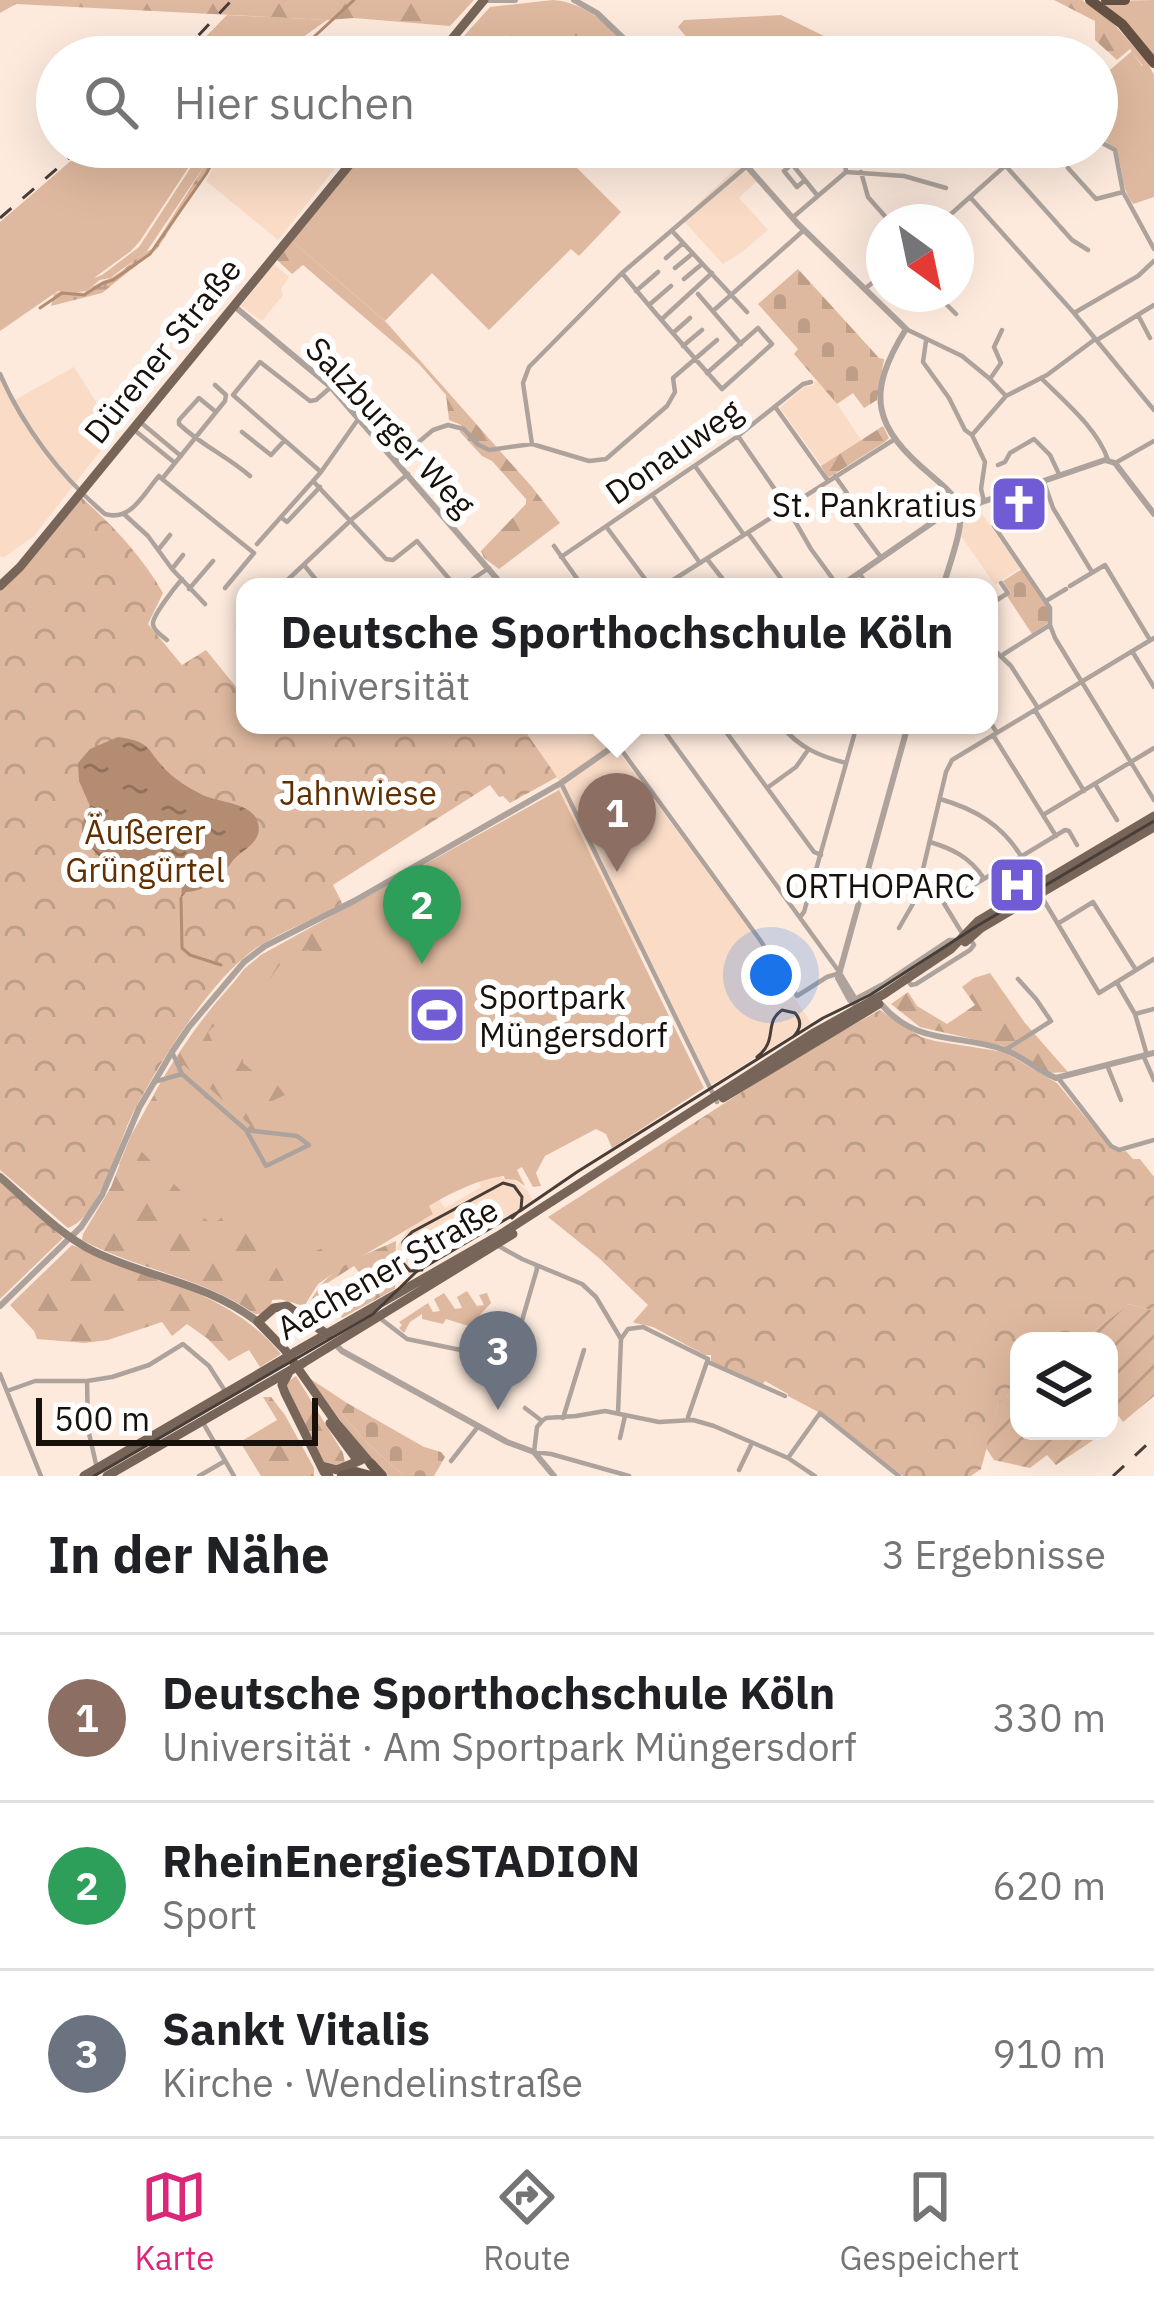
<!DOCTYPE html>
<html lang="de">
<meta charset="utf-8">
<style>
body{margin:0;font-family:"IBM Plex Sans",sans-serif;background:#f6f6f6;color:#202124}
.controls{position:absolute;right:36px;bottom:36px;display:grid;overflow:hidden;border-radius:24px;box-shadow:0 12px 48px #0002}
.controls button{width:108px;height:108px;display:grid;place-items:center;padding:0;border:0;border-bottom:3px solid #e0e0e0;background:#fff;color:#202124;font:60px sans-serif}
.compass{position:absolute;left:866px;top:204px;width:108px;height:108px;border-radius:50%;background:#fff;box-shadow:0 12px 48px #0002;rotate:147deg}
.scale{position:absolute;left:36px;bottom:30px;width:282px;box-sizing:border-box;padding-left:12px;border:6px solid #18100a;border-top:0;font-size:33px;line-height:42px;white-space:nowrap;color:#18100a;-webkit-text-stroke:9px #fff;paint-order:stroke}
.you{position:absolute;left:771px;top:975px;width:42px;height:42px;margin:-30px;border:9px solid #fff;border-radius:50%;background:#1a73e8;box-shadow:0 0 0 18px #1a73e833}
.badge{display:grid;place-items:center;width:78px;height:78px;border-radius:50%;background:#db2777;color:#fff;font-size:39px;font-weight:700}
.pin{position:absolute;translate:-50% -99px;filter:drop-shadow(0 3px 6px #0008)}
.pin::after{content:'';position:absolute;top:63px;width:42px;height:36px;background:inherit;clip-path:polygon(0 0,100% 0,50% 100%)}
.popup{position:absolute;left:236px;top:578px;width:762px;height:156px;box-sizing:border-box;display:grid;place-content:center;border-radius:24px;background:#fff;filter:drop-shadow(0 3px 9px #0005);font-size:39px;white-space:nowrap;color:#757577}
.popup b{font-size:45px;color:#202124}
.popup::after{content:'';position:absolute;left:50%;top:100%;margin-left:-24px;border:24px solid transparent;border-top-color:#fff}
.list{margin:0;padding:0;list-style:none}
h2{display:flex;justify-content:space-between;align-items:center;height:156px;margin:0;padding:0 48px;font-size:51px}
h2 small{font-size:39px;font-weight:400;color:#757577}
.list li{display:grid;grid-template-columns:78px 1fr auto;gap:36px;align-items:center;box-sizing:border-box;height:168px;padding:0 48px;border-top:3px solid #e0e0e0}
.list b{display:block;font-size:45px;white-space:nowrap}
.list p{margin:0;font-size:39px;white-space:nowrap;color:#757577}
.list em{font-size:39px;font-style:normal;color:#757577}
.icon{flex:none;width:66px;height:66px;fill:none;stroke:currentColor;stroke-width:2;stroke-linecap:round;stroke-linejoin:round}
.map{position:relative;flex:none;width:1154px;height:1476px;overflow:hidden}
.search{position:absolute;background:#fff;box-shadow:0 12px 48px #0002;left:36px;right:36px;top:36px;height:132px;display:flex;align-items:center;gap:30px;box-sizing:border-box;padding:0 42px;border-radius:66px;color:#757577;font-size:45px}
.sheet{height:660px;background:#fff}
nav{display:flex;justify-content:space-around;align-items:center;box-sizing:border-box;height:168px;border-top:3px solid #e0e0e0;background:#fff;font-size:33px;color:#757577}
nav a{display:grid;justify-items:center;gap:6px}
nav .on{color:#db2777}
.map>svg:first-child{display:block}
</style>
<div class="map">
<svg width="1154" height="1476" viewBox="0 0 1154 1476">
<defs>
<pattern id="forest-firs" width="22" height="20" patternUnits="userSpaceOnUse" patternTransform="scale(3)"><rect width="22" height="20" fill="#dfb99f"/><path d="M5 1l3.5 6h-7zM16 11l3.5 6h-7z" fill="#bf9e88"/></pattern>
<pattern id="wetland-marsh" width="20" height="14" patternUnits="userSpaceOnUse" patternTransform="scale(3)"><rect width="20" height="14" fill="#dfb99f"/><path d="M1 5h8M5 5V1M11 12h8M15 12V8" fill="none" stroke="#bf9e88"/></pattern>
<pattern id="cemetery-stones" width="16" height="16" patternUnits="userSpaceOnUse" patternTransform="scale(3)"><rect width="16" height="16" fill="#dfb99f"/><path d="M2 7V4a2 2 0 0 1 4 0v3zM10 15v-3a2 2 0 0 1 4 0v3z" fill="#bf9e88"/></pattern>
<pattern id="park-crowns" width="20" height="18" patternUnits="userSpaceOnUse" patternTransform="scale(3)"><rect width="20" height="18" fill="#dfb99f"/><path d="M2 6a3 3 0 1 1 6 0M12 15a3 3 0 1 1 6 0" fill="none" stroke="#bf9e88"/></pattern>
<pattern id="garden-furrows" width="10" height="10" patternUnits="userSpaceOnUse" patternTransform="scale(3)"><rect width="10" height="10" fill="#dfb99f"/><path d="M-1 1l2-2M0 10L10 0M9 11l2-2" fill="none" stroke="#bf9e88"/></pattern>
<pattern id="water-ripples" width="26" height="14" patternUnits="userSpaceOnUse" patternTransform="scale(3)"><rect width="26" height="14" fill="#b38c71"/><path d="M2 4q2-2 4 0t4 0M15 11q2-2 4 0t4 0" fill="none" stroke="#91715b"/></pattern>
</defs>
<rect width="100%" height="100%" fill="#fdeadd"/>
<!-- built -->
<path fill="#f9dbc6" d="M224,147H342L348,152L278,240L206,181Z
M741,163L757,181L739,198L768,230L742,252L723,264L682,219Z
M274,264L289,277L281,289L283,295L262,321L241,306Z
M74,367L115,432L34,536L3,558L0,556V377L11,402Z
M815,379L837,404L861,440L822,466L780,408L805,386H814Z
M977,507L1020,568L995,585L959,533L966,511Z
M521,725H599L757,940L811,1023L711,1085L644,948L587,972L524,851L511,818L557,791L559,781Z
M496,1170L501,1178L514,1180L527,1190L533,1201L407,1276L400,1267L397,1254L398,1245L408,1229L433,1214L428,1206L439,1199L445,1208L481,1187L479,1183Z"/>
<!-- grass -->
<path fill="#dfb99f" d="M553,0C591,3 614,32 640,57H445L490,7Z
M1094,0C1115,2 1133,0 1154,0V59Z
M227,15L327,20L275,57H186Z
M781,15L867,57H828L801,40L693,45L678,27L684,20Z
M1132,51L1142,66L1148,63L1154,75V197L1133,204C1114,179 1131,151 1097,137V81Z
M87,147H202L140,241L131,251L94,278L102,275L139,247L204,147H215L206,158L207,162L147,251L110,278L100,280L86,291L72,293L58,291L0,331V222Z
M368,147H564L561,152L621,212L579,256L571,249L489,330L432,273L385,321L292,241Z
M559,790L704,1088L612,1148L606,1134L596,1129L545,1156L536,1173L541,1186L533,1187L522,1167L517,1170L525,1186L516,1180L505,1179L504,1176C479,1179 452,1192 429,1206L433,1214L334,1273L318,1284L304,1306L273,1297L184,1210L119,1164C154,1086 198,1013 261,955Z
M467,1291L477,1306L484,1305L479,1295L487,1293L491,1303L480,1315L475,1328L446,1319L443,1324L422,1319V1314L410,1322L404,1333L399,1328L402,1325L399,1322L428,1303L433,1312L440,1311L434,1299L444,1293L455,1309L462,1308L457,1297Z
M309,1378L347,1403L341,1413L368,1444L404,1476H388L362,1450Z"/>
<!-- forest -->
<path fill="url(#forest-firs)" d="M0,0H474L450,26L354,18L327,20L16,4L0,13Z
M1054,0H1082L1114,24L1148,63L1143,66L1130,49L1117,60L1095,40V21Z
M538,25L588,33L604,51L606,57H477L491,43Z
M292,241L386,322L532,487L560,523L499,569L484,558L481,551L526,504V499L492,461L482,456L460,432L461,425L449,420L446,395L419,364L303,265L292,274L277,260Z
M883,426L889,438L885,442L828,478L821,466Z
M325,922L345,963L342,965L338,956L329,950L323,961L309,957V950L298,952L296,959L282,962L269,980L258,981L257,985L239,994L227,1019L217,1023L208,1032L212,1041L201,1053L205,1061L212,1063L229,1053L234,1043L242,1041L244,1047L239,1051L243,1057V1063L254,1072L262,1068L267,1073L271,1084L276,1083L285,1095L263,1105L265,1114L270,1116L291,1107L296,1116C277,1126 271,1130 247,1129L250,1125L184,1065L181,1067L177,1056L244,969L261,955Z
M990,973L1025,1023L1068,1072L1049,1073L1003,1046L920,1027L891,1004L908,992L917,1006L947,1024L975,1005L962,987L974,978Z
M180,1078L194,1085L208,1100C200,1095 191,1087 181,1087C153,1088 142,1128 140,1150L183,1193L182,1197L212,1225L238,1205L242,1228L267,1266L275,1265L286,1285L314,1272L307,1255L335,1242L346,1261L320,1280L304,1306L285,1299L272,1300L271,1306L261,1314H255C202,1277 138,1270 82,1240L83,1234L111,1187L131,1135L162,1082Z
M396,1241L395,1289L342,1318L338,1311L373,1290L354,1266L318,1289L324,1312L319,1316L308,1307C325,1267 359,1258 396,1241Z
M72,1245C144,1277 229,1290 281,1354L260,1367L249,1350L229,1361L208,1339L187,1324L172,1336L162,1322L108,1340L85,1343L37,1339L34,1331L10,1305Z
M296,1376L343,1453L345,1463L340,1468L325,1464L284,1384Z
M263,1397H271L285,1415L314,1468V1476H261L240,1442L277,1420Z"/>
<!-- wetland -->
<path fill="url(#wetland-marsh)" d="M215,147H223L157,249L102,293L51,306L54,294L63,290L84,293C93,284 99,284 110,278C126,271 136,255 152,249L207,162L206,158Z"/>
<!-- cemetery -->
<path fill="url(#cemetery-stones)" d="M798,269L879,358L884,359L877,400L864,408L853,393L837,404L794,354L798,349L758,304Z
M1022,569L1050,610L1048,623L1032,634L1007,596L1011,593L1003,581Z
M347,1403L424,1447L441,1452L445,1457L434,1476H404L368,1444L341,1413Z"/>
<!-- park -->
<path fill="url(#park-crowns)" d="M82,498C113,526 142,556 163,593L148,624L182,665L206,650L245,698V725H265L269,731L279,725H521L557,777L510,803L503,796L499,797L490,785L333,885L343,905C315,918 285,930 259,946C212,977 162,1059 135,1109C119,1138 100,1218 68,1228L0,1170V590L23,570Z
M880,1010L921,1037L935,1041L1004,1052L1057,1083L1109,1146L1118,1152L1126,1151L1133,1159H1140L1154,1177V1311L1129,1304L1081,1341H1019V1387L999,1402L981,1469L971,1476H903L824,1415L788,1396V1394L765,1381L763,1384L711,1362V1355H705L653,1327L635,1323L633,1322L648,1305L599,1258L548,1217L801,1054Z
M0,1178L63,1238L0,1299Z"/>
<!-- garden -->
<path fill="url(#garden-furrows)" d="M1129,1304L1154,1311V1396L1123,1422L1109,1403V1341H1081Z
M1019,1387V1431H1107L1056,1465L1047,1455L1030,1468L994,1460L986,1448L999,1402Z"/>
<!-- water -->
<path fill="url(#water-ripples)" d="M118,737C154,742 146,751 168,772C176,780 189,788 199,793C215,803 249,801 257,820C266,843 240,849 231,863C221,878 204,892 186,892L181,898C188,852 137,872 108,867L89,845L82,832V823L90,806L79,781L78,763L90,749Z"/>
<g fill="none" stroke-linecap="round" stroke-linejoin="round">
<!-- stream -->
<path stroke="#b38c71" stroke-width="3" d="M292,57L354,0
M40,308L62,293L84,295L103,283L113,280L150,254L206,174L221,147
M181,898L182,948L190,955L221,965"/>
<!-- minor -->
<path stroke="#ada39c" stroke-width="4.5" d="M1097,140L1115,150L1123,192L1154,249
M843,147L846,172
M1005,165L1072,240L1088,250
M1068,168L1096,199L1123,192
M861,172L868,197L890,222
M805,180L797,187L784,171L792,164L817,195
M970,197L1074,313L1154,410
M792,218L846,172L904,176L946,188
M942,222L1026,147
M674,233L747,312
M666,258L683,243
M675,268L692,254
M622,273C654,312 688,351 722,389L772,344L758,328L707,373
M684,279L702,264
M866,288L884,273
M636,291L658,272
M698,294L741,344
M936,294L956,314
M649,305L671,286
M713,311L804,230
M1074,313L1138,276L1154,261
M1138,315L1150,338
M663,318L712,273
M908,330L962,356L990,379L1006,396
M673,333L690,318
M1097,340L1154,305
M926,341L923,362L949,398L965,430L972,435L985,462L981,489L984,501
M683,346L702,330
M0,374C23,427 61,477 105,514C131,522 143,494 159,476L162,479L225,401L226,395L215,385
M1041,378C1064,401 1098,429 1108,460
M990,379L1001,363L994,347L1002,330
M776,408L828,481
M216,412L199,398L179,420V424C202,446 226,455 250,476
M139,421L181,456
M133,429L175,463
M242,432L271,455L284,441
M972,435L1006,396L1047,375L1094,340
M738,436L785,504L811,549L838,586
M532,444L523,383L529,367L622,273L747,166
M396,461L433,430L448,425L464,429L477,444L489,450L532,444L589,461L606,459L667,406L675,392L673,378L717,340
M1117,462L1154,441
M998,465L1005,462L1010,453L1034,439L1050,455L1059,474
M695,466L744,535
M321,472L233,395L260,362L310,401L316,400L331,387
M835,476L847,493L838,499L880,556
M162,479L254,553L225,588
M313,481L386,559L393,560L417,541L456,587
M1044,482L1053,508L1092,572
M653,496L700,563
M125,515L148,536L172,569L205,604
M282,518L287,522L320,487
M994,526L1050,608V625L1055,638L1154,800
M608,529L651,587
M748,533L787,587
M257,544L321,472L359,418
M554,546L583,587
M158,550L170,535
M561,557L738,436L803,384L811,382
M707,559L729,587
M304,565L322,587
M172,569L183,555
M859,573L869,587
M1070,586L1105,565L1150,640
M280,587L351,520L408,474
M360,587H368
M461,587L489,568
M662,587L895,439
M189,589L213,561
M1046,601L1066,589
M989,605L1008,593L1001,583
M245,617L238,624L245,636
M167,640C163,637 153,630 153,624C152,616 176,586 182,579
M989,645L1011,666L1038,708
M1132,651L1154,687
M1004,654L1050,625
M1035,710L1084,791
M989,720L997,733
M721,725L814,852L821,855
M781,725C798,747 819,756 846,763
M993,735L1056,836
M617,744L760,940L797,996L827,977L840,973L660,725
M561,783L717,1102
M1095,784L1117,820
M767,788L796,767L808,750
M940,799C975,809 1002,825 1021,856
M1043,815L1154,748
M930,842C953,849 969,857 983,877
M919,886L940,897L962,933
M1040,894L1099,993L1154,959
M944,903L1065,830L1069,831L1077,845
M800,917L804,912L857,725
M1059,923L1093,902L1136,970
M899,928L914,902L919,886L946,772L952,760L1154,638
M909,982L911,985L916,984L970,950L974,945L971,940
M1117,983L1135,1014L1147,1055
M855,999L883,984L949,940H960
M1135,1014L1154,1009
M1005,1050L1051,1021L1036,999L1018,979
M172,1052L182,1074L246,1130L266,1166L309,1145
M1143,1055L1154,1080
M1107,1065L1121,1100
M1059,1079L1111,1146L1119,1150L1154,1140
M154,1082L182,1074
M246,1130L297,1136L309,1145
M495,1244L522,1259L582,1284L596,1297L621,1339L618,1413
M381,1319L407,1339L510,1360
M621,1339L628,1329L643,1327L708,1359L688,1417
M708,1362L785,1396
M0,1374L41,1476
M87,1381L88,1429L96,1464
M7,1391L35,1381H87L112,1377L149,1365L183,1344L209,1366L227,1394
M505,1393L502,1389L537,1269L536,1265
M525,1408L542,1421
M563,1418L584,1350
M202,1421L234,1476
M542,1421L546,1418L576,1416L605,1411L659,1422L693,1420L714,1426L788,1458L815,1476
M542,1421L537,1427L534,1452L551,1454L629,1476
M620,1438L625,1416
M788,1458L820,1413L899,1476
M451,1461L477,1428
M739,1470L752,1443
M199,1476L225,1461"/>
<!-- tertiary -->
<path stroke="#ada39c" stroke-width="6" d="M487,0H515
M574,0L597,13L643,57
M730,147L798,224L906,329C865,395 873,427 932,476C943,486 958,496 960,513C963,530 948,568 943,587
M234,306L331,387L504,587
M839,587L952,509L982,502L1105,460L1115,463L1154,514
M604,725L617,744
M841,976L856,1001
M881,1004C918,1047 959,1033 1005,1050C1024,1057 1038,1071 1056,1078L1154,1053
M861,1009L850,1000L838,978L908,725
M0,1306L81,1227L102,1195L139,1108L172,1052L189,1027L244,962L265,946L354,901L561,783L644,725
M335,1344L342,1351L507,1442L534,1452L554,1476"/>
<!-- secondary -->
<path stroke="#8e7f75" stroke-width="8" d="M0,1177C30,1203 60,1235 95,1252C152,1279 205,1282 258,1322"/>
<!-- primary -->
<path stroke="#776559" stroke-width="9" d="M437,57L484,0
M0,586L20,567L364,147
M965,942L981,928L1154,827
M723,1098L879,1004
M328,1335L287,1306L274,1308L258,1322L285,1350L337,1424L371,1464
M295,1352L498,1236L812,1034L884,994L951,949L978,921L1154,816
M303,1363L513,1234
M288,1374L282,1385L285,1393L324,1472L329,1476
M330,1423L358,1461
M322,1466L337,1470L361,1460
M84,1476L284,1359
M107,1476L291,1370"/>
<!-- trunk -->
<path stroke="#6d5a4e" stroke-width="10" d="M371,1464L382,1476
M342,1476L356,1472L371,1476"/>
<!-- motorway -->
<path stroke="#635042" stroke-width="10" d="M1090,0L1122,24L1154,63
M1106,0H1125"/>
<!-- tram -->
<path stroke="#493e37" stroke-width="3" d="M757,1057C779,1040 763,1023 782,1010L795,1013C803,1022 800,1030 793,1037
M422,1270L410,1271L403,1263V1242L412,1232L503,1183L514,1186L522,1197L521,1209L512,1218
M94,1476L373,1314L416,1272L520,1211L577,1172L823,1018L870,995L977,926L1154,821"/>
<!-- rail -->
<path stroke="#493e37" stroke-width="3" stroke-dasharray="15 15" stroke-linecap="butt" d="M178,57L232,0
M0,218L82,147
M1113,1476L1154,1438"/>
<!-- primary-bridge -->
<path stroke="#776559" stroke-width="9" d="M284,1359L295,1352
M291,1370L303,1363"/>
</g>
<!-- icons -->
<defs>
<symbol id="church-square" viewBox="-11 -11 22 22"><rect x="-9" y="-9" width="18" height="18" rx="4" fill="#715cd6" stroke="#fff"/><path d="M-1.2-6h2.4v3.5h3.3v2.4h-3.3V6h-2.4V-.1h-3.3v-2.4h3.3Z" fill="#fff"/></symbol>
<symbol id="hospital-square" viewBox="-11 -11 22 22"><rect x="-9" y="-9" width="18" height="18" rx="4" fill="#715cd6" stroke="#fff"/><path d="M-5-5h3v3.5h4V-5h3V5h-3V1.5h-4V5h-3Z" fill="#fff"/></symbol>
<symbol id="stadium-square" viewBox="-11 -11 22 22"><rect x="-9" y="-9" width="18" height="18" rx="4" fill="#715cd6" stroke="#fff"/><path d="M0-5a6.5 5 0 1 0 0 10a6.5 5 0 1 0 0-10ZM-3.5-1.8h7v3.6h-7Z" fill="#fff"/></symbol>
</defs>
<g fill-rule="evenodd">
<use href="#church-square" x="986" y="471" width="66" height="66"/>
<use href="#hospital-square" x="984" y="852" width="66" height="66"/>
<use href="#stadium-square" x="404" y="982" width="66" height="66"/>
</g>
<g text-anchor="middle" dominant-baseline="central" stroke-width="12" stroke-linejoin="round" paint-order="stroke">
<!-- street labels -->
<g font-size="33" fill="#18100a" stroke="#fff">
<text transform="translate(162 350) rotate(-51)">Dürener Straße</text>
<text transform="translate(391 426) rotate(47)">Salzburger Weg</text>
<text transform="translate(673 451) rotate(-35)">Donauweg</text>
<text transform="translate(387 1268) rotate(-30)">Aachener Straße</text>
</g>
<!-- poi labels -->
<g font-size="33" fill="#18100a" stroke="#fff" text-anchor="end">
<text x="977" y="504">St. Pankratius</text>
<text x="975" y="885">ORTHOPARC</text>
<text x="479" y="996" text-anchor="start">Sportpark<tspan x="479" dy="38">Müngersdorf</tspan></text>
</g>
<!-- park labels -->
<g font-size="33" fill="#622f00" stroke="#fff">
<text x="358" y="792">Jahnwiese</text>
<text x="145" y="831">Äußerer<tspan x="145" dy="38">Grüngürtel</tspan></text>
</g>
</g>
</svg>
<div class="controls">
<button><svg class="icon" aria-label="layers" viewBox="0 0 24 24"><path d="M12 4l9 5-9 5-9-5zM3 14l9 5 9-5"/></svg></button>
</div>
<svg class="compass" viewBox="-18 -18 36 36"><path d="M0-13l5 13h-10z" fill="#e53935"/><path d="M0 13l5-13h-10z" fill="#757577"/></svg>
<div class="scale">500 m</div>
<div class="you"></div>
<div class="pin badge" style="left:617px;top:872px;background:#8d6e63">1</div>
<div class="popup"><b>Deutsche Sporthochschule Köln</b>Universität</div>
<div class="pin badge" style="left:422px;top:964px;background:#2e9e5b">2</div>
<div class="pin badge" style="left:498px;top:1410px;background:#6b7280">3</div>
<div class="search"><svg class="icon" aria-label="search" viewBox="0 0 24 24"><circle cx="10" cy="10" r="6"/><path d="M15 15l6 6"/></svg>Hier suchen</div>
</div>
<section class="sheet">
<h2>In der Nähe<small>3 Ergebnisse</small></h2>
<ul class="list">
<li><span class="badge" style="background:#8d6e63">1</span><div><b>Deutsche Sporthochschule Köln</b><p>Universität · Am Sportpark Müngersdorf</p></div><em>330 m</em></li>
<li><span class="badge" style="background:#2e9e5b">2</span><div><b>RheinEnergieSTADION</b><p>Sport</p></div><em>620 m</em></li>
<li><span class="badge" style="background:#6b7280">3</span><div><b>Sankt Vitalis</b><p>Kirche · Wendelinstraße</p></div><em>910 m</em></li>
</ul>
</section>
<nav>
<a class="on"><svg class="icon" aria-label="map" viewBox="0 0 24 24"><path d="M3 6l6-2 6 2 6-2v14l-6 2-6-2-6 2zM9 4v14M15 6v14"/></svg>Karte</a>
<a><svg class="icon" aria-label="directions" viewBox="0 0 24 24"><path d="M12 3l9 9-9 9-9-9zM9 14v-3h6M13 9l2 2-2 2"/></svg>Route</a>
<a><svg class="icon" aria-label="saved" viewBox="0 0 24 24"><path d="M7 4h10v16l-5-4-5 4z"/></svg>Gespeichert</a>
</nav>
